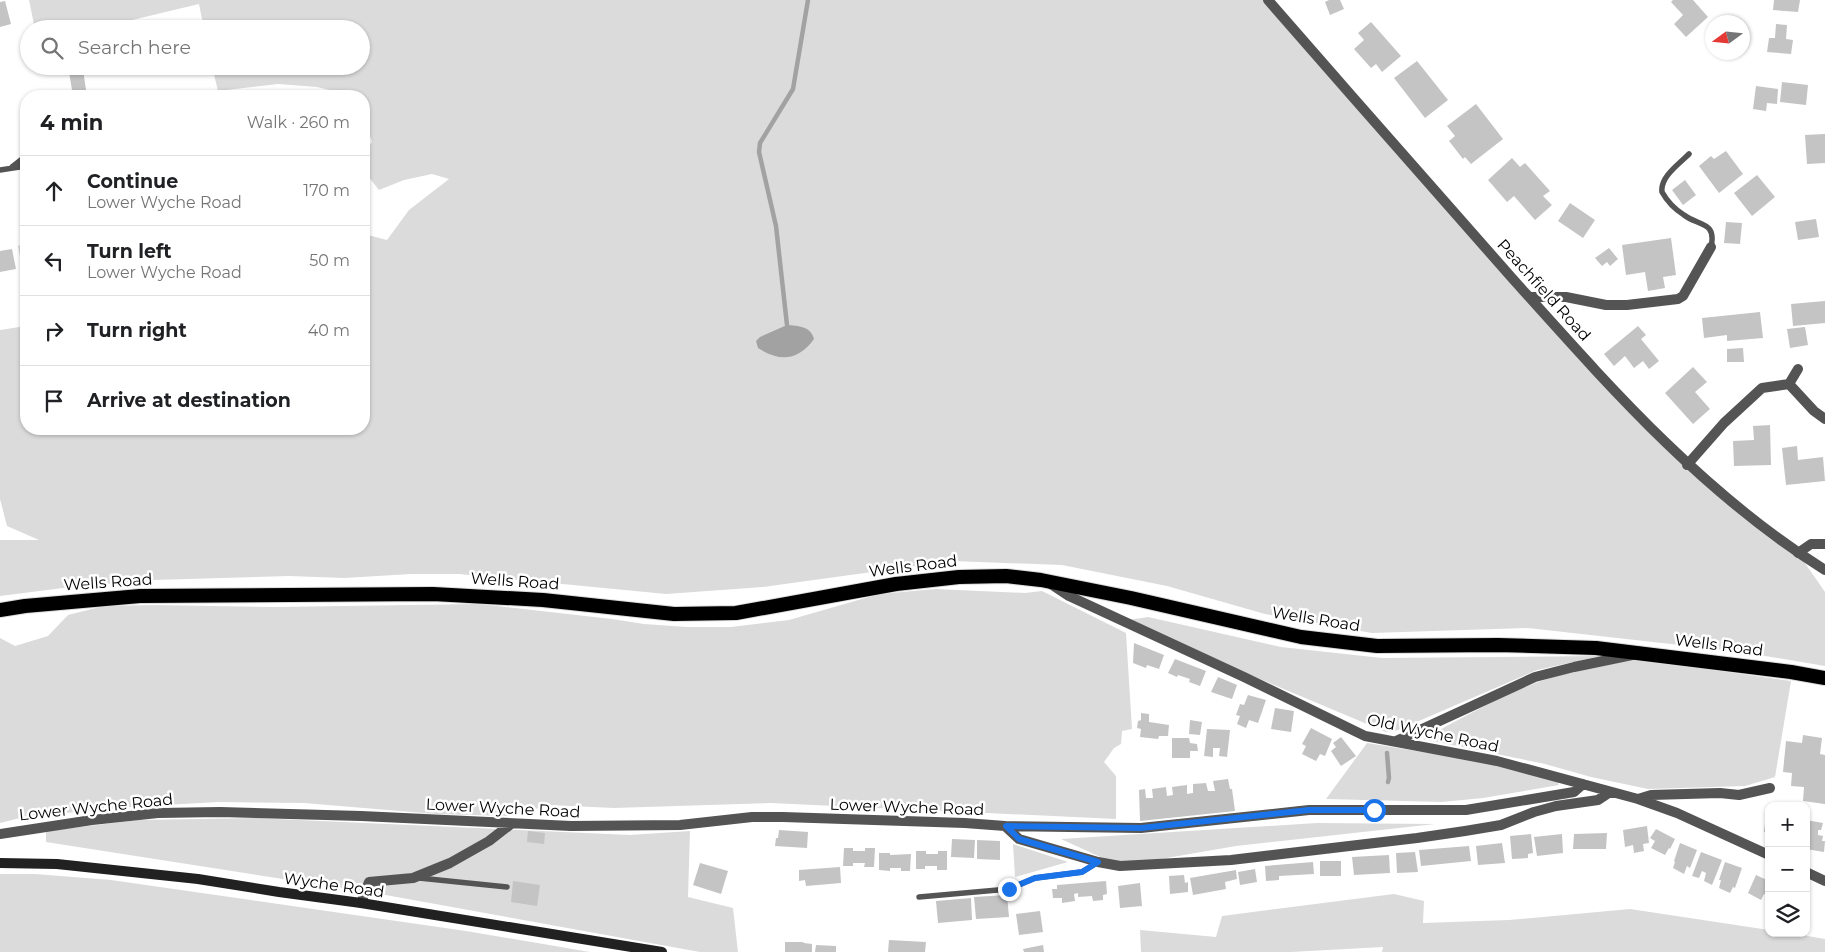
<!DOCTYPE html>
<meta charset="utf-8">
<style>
body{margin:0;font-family:Montserrat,sans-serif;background:#f6f6f6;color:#202124}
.controls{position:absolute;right:15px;bottom:15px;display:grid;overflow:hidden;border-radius:10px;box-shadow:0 1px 4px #0004}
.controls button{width:45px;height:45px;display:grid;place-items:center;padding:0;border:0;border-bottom:1px solid #e0e0e0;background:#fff;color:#202124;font:25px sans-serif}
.compass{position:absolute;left:1705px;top:15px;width:45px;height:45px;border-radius:50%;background:#fff;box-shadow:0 1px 4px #0004;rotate:255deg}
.stop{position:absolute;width:15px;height:15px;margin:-11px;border:4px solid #1a73e8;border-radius:50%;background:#fff}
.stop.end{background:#1a73e8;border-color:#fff;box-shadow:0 1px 5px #0008}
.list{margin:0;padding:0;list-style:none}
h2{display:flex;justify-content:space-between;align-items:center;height:65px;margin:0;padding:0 20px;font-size:21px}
h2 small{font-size:16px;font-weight:400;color:#757577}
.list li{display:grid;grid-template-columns:32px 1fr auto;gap:15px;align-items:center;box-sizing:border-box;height:70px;padding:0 20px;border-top:1px solid #e0e0e0}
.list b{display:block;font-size:19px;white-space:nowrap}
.list p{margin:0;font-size:16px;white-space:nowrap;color:#757577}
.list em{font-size:16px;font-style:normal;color:#757577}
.icon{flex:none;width:28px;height:28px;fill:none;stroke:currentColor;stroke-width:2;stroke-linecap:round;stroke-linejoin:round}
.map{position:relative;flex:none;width:1825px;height:952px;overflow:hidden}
.search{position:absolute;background:#fff;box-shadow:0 1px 4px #0004;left:20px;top:20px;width:350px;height:55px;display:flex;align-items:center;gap:12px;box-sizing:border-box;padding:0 18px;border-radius:28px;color:#757577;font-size:19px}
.panel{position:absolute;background:#fff;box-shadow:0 1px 4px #0004;left:20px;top:90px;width:350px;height:345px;border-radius:20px}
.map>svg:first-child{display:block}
</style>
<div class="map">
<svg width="1825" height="952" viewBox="0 0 1825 952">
<rect width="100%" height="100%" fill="#fff"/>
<!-- green -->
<path fill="#dbdbdb" d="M29,0H1268L1625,403L1798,553L1825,592V666L1742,652L1528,628L1372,633L1265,614L1167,586L1062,565L952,561L763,587L666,594L459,574H411L344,578L289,576L153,580L79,586L0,596V540H39L7,526L0,499V330L26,326V429H364V234L387,240L409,210L449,179L432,174L404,180L379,190L364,171V152L372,142L364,117V96H355L317,87L278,84L218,91L212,66H361V29H204L199,4L128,21L86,29H35Z
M26,243V277L23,274L18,246Z
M936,589L1025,593L1042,591L1126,633L1132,729L1122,731L1121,744L1114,748L1104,762L1116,776V819L771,803L614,808L548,805L513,816L436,814L304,803L218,802L130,807L24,817L0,823V638L15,646L48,636L68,615L104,606L155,605L276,607L479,604L612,619L644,624L687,627H731L789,620L879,594Z
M1148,617L1281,647L1382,658L1601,656L1537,670L1398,730L1386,732L1122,621Z
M1636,659L1791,681L1775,777L1745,786L1648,789L1591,777L1545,764L1423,739C1460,719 1498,697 1538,682C1569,671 1603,666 1636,659Z
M1367,743L1479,761L1557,780L1559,785L1483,798L1442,802L1326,799Z
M254,818L630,835L690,831L688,897L733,908L738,952H700L380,894L46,842V831L139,820Z
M1317,823L1435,824L1236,846L1120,866L1061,839Z
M1013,844L1068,862L1015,877Z
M0,874H35L111,880L466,931L590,952H0Z
M1394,894L1424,901L1423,923L1509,920L1630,909L1769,930V933H1791L1825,939V952H1382L1383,947L1291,952H1141L1140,930L1216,937L1222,916Z"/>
<!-- water -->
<path fill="#a2a2a2" d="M787,325C798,326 811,326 814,339C798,361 780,362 758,348L756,341L760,337Z"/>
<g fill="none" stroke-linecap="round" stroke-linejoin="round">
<!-- stream -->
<path stroke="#a2a2a2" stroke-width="4.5" d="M787,325L776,226L759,152L760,143L793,89L808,0
M1387,753L1389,778L1388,782"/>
</g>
<!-- building -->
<path fill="#c4c4c4" d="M1329,0H1340L1344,9L1330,15L1325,2Z
M1673,0H1693L1708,17L1686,37L1674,24L1683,15L1671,2Z
M1774,0H1800L1798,12L1773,10Z
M5,1L11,24L0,27V2Z
M1371,22L1401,56L1382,72L1376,64L1371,68L1354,49L1364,40L1358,33Z
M1776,24L1787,25L1786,39L1793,40L1791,54L1767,52L1769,38H1775Z
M1417,61L1448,100L1425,118L1394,78Z
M68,66H101L83,70L87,96H73Z
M1782,82L1808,85L1806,105L1780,102Z
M1756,86L1778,89L1777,104L1767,103L1766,111L1753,109Z
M1476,104L1503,139L1471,164L1465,157L1463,159L1449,141L1455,136L1447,126Z
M1825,134V163L1807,164L1805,135Z
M1726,151L1743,174L1719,193L1699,166L1711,156L1714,159Z
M1512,158L1520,167L1525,163L1550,191L1543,196L1552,205L1535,220L1514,196L1507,202L1488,180Z
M1757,175L1775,197L1752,216L1734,193Z
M1685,180L1696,195L1683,205L1672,190Z
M1570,203L1595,220L1583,238L1558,221Z
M1816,219L1819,237L1798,240L1795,222Z
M1726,222L1742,223L1740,244L1724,243Z
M1671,238L1676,275L1663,277L1665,288L1648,291L1645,272L1626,275L1622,245Z
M1609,248L1618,259L1610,266L1607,262L1602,266L1595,258Z
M12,249L16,269L0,272V251Z
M1825,301V323L1793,326L1791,304Z
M1760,312L1763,338L1727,341V335L1704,338L1702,318Z
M1638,326L1646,335L1641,339L1659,361L1649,369L1643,361L1634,368L1625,356L1614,366L1604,354Z
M1805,327L1808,345L1790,348L1787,329Z
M1743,348L1744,362H1727V349Z
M1693,367L1707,382L1695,392L1710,409L1693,424L1665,393Z
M1770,425L1771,465L1734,466L1733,441L1754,440L1753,426Z
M1797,446L1798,460L1823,457L1825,481L1786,485L1782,448Z
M1134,643L1164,655L1159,669L1147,665L1146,668L1133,663Z
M1175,659L1206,671L1200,686L1189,682L1190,679L1178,675L1177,677L1168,673Z
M1218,677L1237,685L1232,699L1211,692Z
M1248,695L1266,700L1258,723L1249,720L1246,728L1237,724L1240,716L1236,715L1240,704L1244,705Z
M1275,708L1294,711L1291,732L1271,729Z
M1141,713L1149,714V722L1169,725L1168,736H1159L1158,739L1140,737L1141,729L1137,728L1138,721L1141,720Z
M1190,720L1202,722L1200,735L1189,734Z
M1311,728L1332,739L1325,756L1320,754L1316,761L1302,754L1306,746L1302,744Z
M1207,729L1230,730L1227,757L1219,756L1220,748H1213V757L1204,756Z
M1803,735L1822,738L1820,754L1825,755V804L1803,801L1804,787L1791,786L1792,773L1783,772L1786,741L1802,743Z
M1341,737L1356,756L1341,766L1331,751L1336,747L1333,743Z
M1172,738H1189L1190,743L1197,744L1198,751H1190V758H1172Z
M1228,779L1230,789H1232L1235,811L1140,821L1139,790L1145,789L1146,798H1153L1152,789L1166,787L1167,796L1173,795L1172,787L1187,785V794L1193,793V784L1206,783L1208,791H1215L1213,781Z
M1806,820L1823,823L1821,830H1818V835L1823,836L1822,841H1825L1824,852L1806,849Z
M1765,824L1769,825V833L1764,832Z
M1647,826L1649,843L1643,844L1644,851L1634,853L1633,845L1625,847L1623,830Z
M1656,829L1675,839L1670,849L1669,848L1665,855L1651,848L1655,841L1650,838Z
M779,830L808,832L807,848L775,846L776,838H778Z
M528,831L545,833L544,844L527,842Z
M1607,833L1606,849H1573L1574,834Z
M1531,834L1533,853L1528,854V858L1512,859L1510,836Z
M1562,834L1563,853L1537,856L1534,837Z
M952,839L975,840L974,858L951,857Z
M977,840L1000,841V860L977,859Z
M1502,843L1505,863L1478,865L1476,846Z
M1680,843L1697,850L1690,868L1687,866L1684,874L1673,868L1675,862L1674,861Z
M1469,846L1471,861L1421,866L1419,850Z
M844,848H853V851H865V848H875L874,867H864L865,863H853V866H843Z
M916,851H926V854H938V851H947V870H937V866H925V869H916Z
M1415,852L1418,872L1397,873L1396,853Z
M1701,852L1722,860L1712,885L1704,881L1706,873L1702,871L1699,878L1692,876Z
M879,853H890V855L911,854L910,871H901V868H890V871L879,870Z
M1389,855L1390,873L1354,875L1352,857Z
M1320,861H1341V876H1320Z
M1313,862L1314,874L1279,876V880L1266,881L1265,866Z
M1725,862L1742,868L1735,888L1733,887L1730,893L1719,888L1721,880H1719Z
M700,863L728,871L721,894L693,885Z
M840,867L841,883L806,886L805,880L799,881V870Z
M1255,869L1257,882L1240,885L1238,872Z
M1236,870L1237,879L1225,882L1226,889L1193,895L1190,878Z
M1184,875L1185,883L1188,882V892L1170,894L1169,876Z
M1756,875L1769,881V895L1764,894L1761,900L1748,893Z
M513,881L540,885L537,906L511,902Z
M1106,881L1107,894L1103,895V900L1093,901L1092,896L1078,897V893L1074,894L1075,901L1062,903V898H1053L1052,889H1057V885Z
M1140,883L1142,906L1120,908L1118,886Z
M1007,895L1009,917L976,919L974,897Z
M971,898L972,920L938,923L936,901Z
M1040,911L1043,932L1019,935L1016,914Z
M889,940L926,942L925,952H888Z
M785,942H803L804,943L812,944V952H785Z
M816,945L836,946V952H815Z
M1043,945L1044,952H1024L1023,949Z"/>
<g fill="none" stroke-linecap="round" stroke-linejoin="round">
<defs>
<path id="trunk" d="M0,610L25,606L140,596L433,594L543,600L674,614L736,613L896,584L959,577L1006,576L1041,580L1131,598L1301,637L1377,646L1498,645L1596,648L1791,672L1825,678"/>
</defs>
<!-- trunk casing -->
<use href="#trunk" stroke="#dbdbdb" stroke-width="16"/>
<!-- service -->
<path stroke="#545454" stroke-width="5.5" d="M1689,154C1679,164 1660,177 1662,192C1667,201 1676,210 1684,215C1698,226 1717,221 1711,247
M12,167L26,156
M0,170L26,166
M419,878L507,887
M919,897L1009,889L1035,878L1082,872L1098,862"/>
<!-- minor -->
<path stroke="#545454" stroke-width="10" d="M1530,297H1566L1606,305H1627L1678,299L1683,296L1711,247
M1789,384L1798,369
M1687,465L1724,423L1762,388L1789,384L1814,411L1825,419
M1798,553L1811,544H1825
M1051,584L1069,596L1244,677L1365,736L1497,761L1638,799L1677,813L1769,855
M1396,741L1535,677L1574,667L1632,655
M1638,799L1651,795L1720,793L1739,795L1770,788
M1005,826L1141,828L1309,810H1466L1574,792L1583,784
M0,834L92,820L158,813L220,812L361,816L571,826L680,825L752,817H783L965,823L1005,826L1019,839L1098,862L1120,866L1231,860L1417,838L1465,831L1501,825L1534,812L1556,806L1598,800L1610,792
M1806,872L1825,881
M361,903L369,882L413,878L450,863L489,841L511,824"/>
<!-- tertiary -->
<path stroke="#545454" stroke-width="10" d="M1268,0C1349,93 1430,185 1512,278C1609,386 1701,492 1825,570"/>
<!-- secondary -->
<path stroke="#212121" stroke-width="10" d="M0,863L57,864L198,879L279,892L361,903L662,952"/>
<!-- trunk -->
<use href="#trunk" stroke="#000" stroke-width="14"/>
</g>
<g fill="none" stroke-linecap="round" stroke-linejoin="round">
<!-- route -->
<path stroke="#1a73e8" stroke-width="6" d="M1009,889L1035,878L1082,872L1098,862L1019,839L1006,826L1141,828L1309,810H1374"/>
</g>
<g text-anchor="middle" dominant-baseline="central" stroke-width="5" stroke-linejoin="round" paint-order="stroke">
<!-- street labels -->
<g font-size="16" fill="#000" stroke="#fff">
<text transform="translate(1544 290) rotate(48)">Peachfield Road</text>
<text transform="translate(913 566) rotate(-7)">Wells Road</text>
<text transform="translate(515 581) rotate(4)">Wells Road</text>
<text transform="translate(108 582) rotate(-4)">Wells Road</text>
<text transform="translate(1316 619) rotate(9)">Wells Road</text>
<text transform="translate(1719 645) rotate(7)">Wells Road</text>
<text transform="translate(1433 733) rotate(12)">Old Wyche Road</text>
<text transform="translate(96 807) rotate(-6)">Lower Wyche Road</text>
<text transform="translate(907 807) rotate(2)">Lower Wyche Road</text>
<text transform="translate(503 808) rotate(3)">Lower Wyche Road</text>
<text transform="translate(334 885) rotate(8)">Wyche Road</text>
</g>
</g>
</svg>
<div class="controls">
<button>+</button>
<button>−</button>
<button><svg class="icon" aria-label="layers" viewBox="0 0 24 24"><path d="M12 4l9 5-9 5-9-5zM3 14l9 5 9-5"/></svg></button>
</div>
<svg class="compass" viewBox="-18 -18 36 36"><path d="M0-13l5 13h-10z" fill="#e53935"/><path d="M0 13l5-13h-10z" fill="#757577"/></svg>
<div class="stop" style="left:1374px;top:810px"></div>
<div class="stop end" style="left:1009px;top:889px"></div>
<div class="search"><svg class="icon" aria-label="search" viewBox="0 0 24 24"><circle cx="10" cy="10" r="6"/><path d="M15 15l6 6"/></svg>Search here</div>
<section class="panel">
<h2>4 min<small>Walk · 260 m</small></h2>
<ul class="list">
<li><svg class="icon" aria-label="ahead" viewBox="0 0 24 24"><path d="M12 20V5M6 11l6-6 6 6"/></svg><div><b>Continue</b><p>Lower Wyche Road</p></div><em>170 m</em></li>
<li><svg class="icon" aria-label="left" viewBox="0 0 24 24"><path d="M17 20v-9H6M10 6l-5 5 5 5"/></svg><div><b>Turn left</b><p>Lower Wyche Road</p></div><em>50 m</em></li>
<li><svg class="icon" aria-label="right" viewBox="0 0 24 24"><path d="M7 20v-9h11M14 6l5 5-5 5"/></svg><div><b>Turn right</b></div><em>40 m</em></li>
<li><svg class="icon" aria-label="arrive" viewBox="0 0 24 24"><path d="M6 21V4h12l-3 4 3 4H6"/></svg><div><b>Arrive at destination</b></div></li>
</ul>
</section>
</div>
